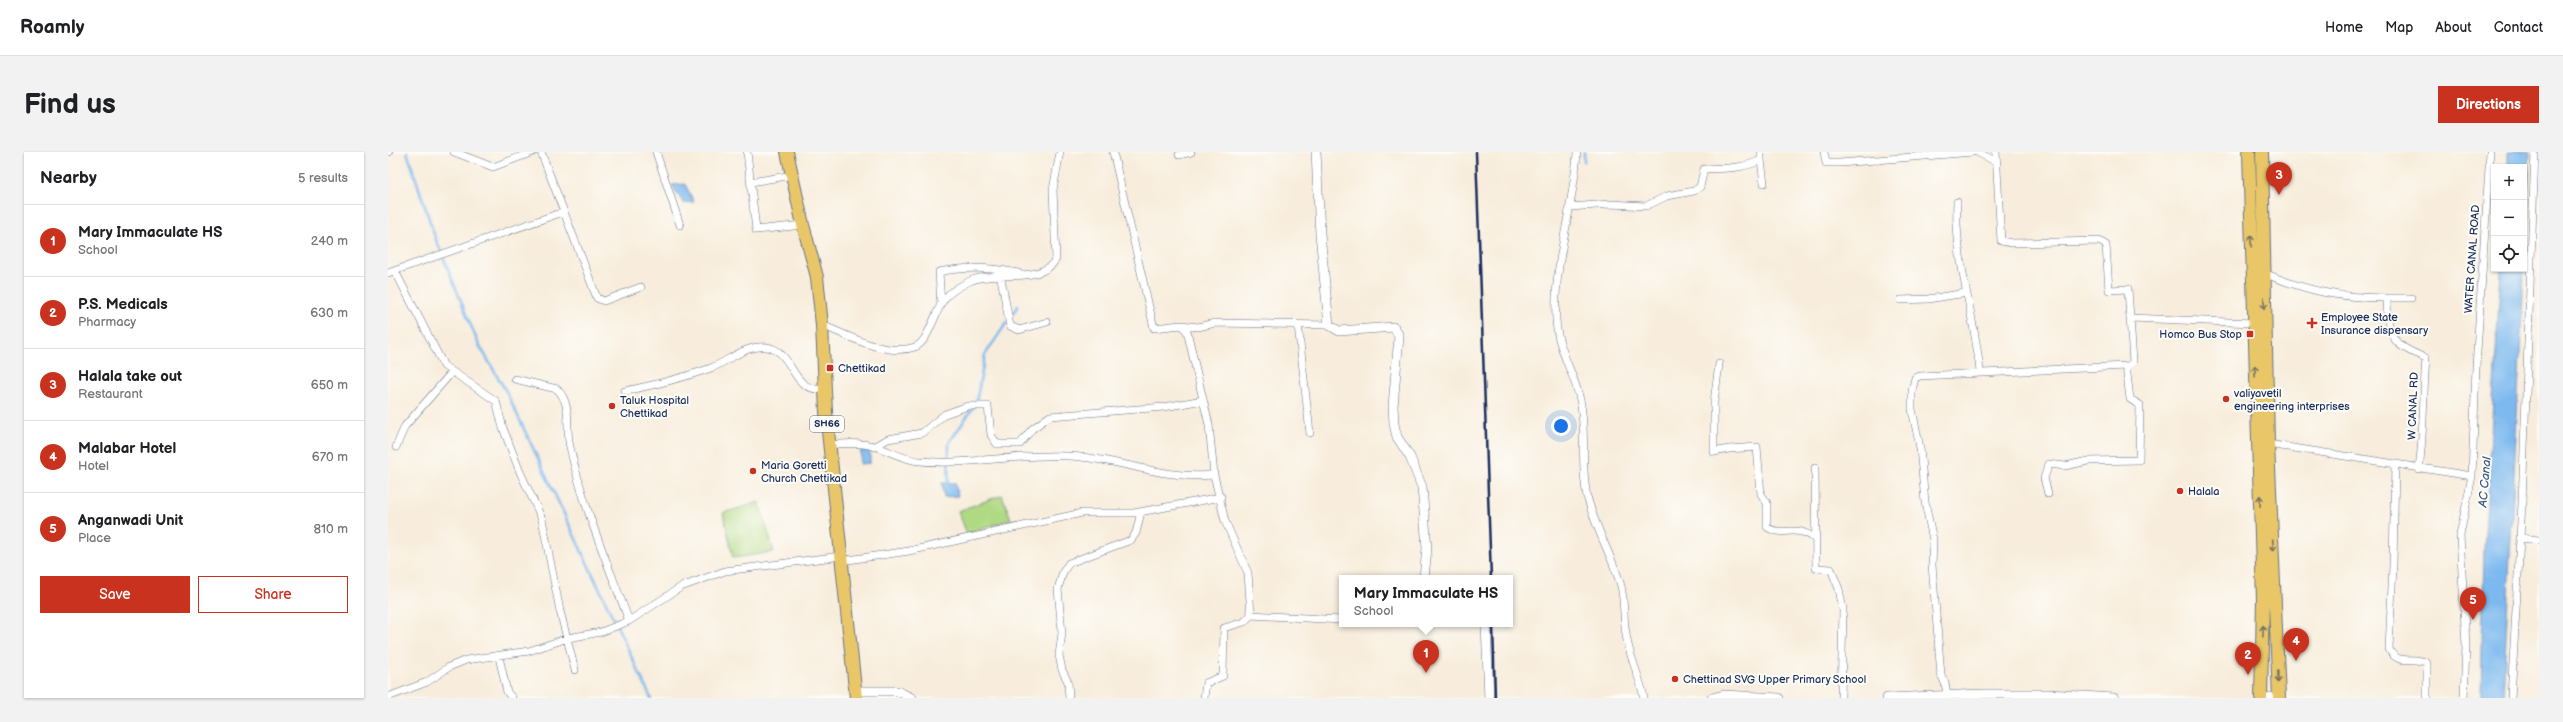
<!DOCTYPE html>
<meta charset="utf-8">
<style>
body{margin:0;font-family:"Balsamiq Sans",sans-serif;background:#f2f2f2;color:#202124}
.controls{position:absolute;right:12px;top:12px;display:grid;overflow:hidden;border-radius:0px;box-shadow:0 1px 3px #0004}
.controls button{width:36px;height:36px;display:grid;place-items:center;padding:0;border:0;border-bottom:1px solid #e0e0e0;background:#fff;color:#202124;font:20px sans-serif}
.you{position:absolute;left:1173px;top:274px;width:14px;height:14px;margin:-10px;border:3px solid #fff;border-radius:50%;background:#1a73e8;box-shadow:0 0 0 6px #1a73e833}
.badge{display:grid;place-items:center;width:26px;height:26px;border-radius:50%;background:#c8321e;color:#fff;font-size:13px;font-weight:700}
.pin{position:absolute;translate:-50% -33px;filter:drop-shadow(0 1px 2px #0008)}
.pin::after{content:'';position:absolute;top:21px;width:14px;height:12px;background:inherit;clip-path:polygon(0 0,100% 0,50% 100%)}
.popup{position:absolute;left:951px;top:423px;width:174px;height:52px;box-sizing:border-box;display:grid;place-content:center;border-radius:0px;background:#fff;filter:drop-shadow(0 1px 3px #0005);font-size:13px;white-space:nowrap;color:#757577}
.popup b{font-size:15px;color:#202124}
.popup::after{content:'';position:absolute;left:50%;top:100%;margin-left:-8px;border:8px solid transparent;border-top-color:#fff}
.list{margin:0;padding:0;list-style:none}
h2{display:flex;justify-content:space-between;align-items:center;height:52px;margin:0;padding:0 16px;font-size:17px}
h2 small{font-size:13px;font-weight:400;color:#757577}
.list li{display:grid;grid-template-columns:26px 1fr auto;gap:12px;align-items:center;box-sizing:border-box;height:72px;padding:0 16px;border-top:1px solid #e0e0e0}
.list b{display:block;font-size:15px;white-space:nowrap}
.list p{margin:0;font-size:13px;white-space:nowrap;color:#757577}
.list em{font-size:13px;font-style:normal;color:#757577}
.actions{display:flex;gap:8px;padding:12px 16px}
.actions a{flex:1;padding:9px 0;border:1px solid #c8321e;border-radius:0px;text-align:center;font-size:14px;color:#c8321e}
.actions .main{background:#c8321e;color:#fff}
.icon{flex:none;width:22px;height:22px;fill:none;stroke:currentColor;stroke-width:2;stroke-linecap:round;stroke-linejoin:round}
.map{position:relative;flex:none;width:2151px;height:546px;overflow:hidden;border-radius:0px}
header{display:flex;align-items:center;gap:24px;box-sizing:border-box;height:56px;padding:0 20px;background:#fff;border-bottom:1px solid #e0e0e0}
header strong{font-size:19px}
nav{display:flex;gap:22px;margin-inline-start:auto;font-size:14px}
.intro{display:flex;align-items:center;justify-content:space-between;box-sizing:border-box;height:96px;padding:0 24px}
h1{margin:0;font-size:28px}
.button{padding:10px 18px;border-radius:0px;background:#c8321e;color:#fff;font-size:14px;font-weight:700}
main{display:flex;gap:24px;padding:0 24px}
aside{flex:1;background:#fff;border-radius:0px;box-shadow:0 1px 3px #0004}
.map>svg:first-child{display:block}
</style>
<header>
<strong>Roamly</strong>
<nav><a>Home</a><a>Map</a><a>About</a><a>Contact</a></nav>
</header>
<div class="intro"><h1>Find us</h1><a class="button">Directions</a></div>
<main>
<aside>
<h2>Nearby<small>5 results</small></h2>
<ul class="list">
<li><span class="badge">1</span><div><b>Mary Immaculate HS</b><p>School</p></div><em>240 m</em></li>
<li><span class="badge">2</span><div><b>P.S. Medicals</b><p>Pharmacy</p></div><em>630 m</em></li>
<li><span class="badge">3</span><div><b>Halala take out</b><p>Restaurant</p></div><em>650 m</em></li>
<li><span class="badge">4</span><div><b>Malabar Hotel</b><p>Hotel</p></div><em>670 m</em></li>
<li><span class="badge">5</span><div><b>Anganwadi Unit</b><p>Place</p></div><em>810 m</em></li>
</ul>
<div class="actions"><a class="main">Save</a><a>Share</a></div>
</aside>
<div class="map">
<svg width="2151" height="546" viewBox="0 0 2151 546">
<rect width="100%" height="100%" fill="#fdfcf7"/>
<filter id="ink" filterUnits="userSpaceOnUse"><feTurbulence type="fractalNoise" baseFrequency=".025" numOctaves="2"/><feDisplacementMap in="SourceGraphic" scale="8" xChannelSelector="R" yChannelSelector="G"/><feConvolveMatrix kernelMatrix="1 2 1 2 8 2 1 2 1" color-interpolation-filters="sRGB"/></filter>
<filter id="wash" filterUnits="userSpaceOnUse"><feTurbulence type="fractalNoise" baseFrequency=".012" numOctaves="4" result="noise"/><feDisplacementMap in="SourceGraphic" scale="16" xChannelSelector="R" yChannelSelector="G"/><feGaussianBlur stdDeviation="0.9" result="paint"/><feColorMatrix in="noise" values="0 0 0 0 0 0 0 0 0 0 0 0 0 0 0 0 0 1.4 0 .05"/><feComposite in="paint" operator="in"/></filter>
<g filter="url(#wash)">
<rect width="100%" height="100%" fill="#f8eddc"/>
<!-- green -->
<path fill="#b0d984" stroke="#668471" d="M614,343L623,367L579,382L570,359Z
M371,350L386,400L345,406L335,361Z"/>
<!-- water -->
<path fill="#7db9ef" stroke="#4c74a6" d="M2120,0H2142L2115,546H2093L2096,398L2113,117H2136V15H2120Z
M297,32L306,50L295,51L284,33Z
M473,298L482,299V311L472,312Z
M554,331H567L570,344L556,345Z"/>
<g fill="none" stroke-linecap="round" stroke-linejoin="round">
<!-- stream -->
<path stroke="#7db9ef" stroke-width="2.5" d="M19,0L47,85L90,191L119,241L263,546
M1196,10V0
M622,165L630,154
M560,333L561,291L588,251L597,203L619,170"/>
</g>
</g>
<g filter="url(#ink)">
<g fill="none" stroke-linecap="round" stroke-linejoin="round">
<defs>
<path id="minor" d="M0,0H1
M66,0L105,15L145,0
M153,0L209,146L216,149L253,135
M268,0L292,73
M359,0L368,78L415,73
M725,0L766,176L793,173L799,179L821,273L826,323L837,369L860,421L863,463L856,470L836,476L835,524L818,531L816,546
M1189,0C1186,56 1165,111 1168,167C1169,197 1186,220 1192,248C1199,279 1192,312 1199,344C1207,376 1224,404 1233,434C1237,452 1235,471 1239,488C1243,508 1252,526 1256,546
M1436,0L1438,11H1452L1585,0
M1589,0L1607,9
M1608,0L1613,89L1624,91L1711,89L1718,93L1721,138L1740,137L1745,210L1739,215
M791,3L803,0
M1373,8L1376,31
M363,30L405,23
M1569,50C1566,107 1587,163 1592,220
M1182,55L1222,52L1258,54L1279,44L1306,39L1312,35L1316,17C1336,16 1355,17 1373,8V0
M7,119L56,214L108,249L115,276L132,320L154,367L172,459L187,518
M0,121L175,60
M612,121L622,174L631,178L659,170
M1876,121C1918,139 1952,146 1999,146C2000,183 2001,192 2038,206C2035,243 2036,280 2031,317
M1999,146H2023
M1513,148L1540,147L1578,141
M553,153L551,120C578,114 602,115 630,121
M1743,166L1866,171
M434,173C461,184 498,205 527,195C541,190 547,158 557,146C563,139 574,133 582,129C605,118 654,133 668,107L665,38L672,0
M793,173L810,175L827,171L941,173
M910,173L922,281
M1331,212L1326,250V300L1341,297L1369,295L1373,342L1379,351V375C1394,386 1408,371 1427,387
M127,227L169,237C185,253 177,275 182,295C195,355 220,412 241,469
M237,239C266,233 295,226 323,216C341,209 358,192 379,195C408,200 401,241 437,237
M1880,292L2084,324
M441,293C457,291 474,290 489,295C504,300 516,308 532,309C581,314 631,301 680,304C733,306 772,328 826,323
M8,295L17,274L64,220
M486,295L500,287L534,281L557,262L580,254H600L603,283L609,292H632L644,277L662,264L776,255L815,248
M2007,313L2005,413L2001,497C2010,515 2025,503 2039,511V546
M1427,316L1428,416L1443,417L1451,437L1455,458L1453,546
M2132,386L2151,388
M453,409L521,399L694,361H746L833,345
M863,463L954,468
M111,505L119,540L124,546
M1559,543L1557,531L1553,523L1544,413L1545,388L1537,350L1532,296L1524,257V239L1527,226L1532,224L1738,214L1742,247L1752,253L1751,308L1700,309L1677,314L1661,312L1656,326L1660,342
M0,545L39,530L61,515L78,508L141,499L180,486L213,480L241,469L293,435L337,419L453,404
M681,546L680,530L674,518L671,503L674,481L670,437L675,420L681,411L743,388L748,381L753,360
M2076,546L2078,494L2072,383L2084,324L2088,215L2102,0
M2123,546L2134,351L2147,0"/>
<path id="tertiary" d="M928,0L932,82L941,173L951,179L1006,175L1011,184L1005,254L1006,272L1009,285L1022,305L1034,335L1039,396L1036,426
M1098,472L1101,546
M468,539H509L524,546
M1324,546L1336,543L1391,546
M1499,546L1595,542H1660L1726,546
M1874,546L1891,545"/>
<path id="primary" d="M399,0L415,73L429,125L434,173L438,260L468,546"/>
<path id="trunk" d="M1861,0L1875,447L1873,546
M1874,0L1880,292L1891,546"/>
</defs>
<!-- minor casing -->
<use href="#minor" stroke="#68728a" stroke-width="8"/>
<!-- tertiary casing -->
<use href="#tertiary" stroke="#68728a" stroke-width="10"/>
<!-- primary casing -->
<use href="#primary" stroke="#68728a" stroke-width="14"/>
<!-- trunk casing -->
<use href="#trunk" stroke="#68728a" stroke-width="14"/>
<!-- minor -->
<use href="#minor" stroke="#fff" stroke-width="7"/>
<!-- tertiary -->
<use href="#tertiary" stroke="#fff" stroke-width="9"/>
<!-- primary -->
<use href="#primary" stroke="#e9c769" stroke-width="12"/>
<!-- trunk -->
<use href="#trunk" stroke="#e9c769" stroke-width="12"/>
<!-- rail -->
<path stroke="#1b2f5e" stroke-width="2.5" d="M1088,0L1103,426
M1105,472L1107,546"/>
</g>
<!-- one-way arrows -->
<defs><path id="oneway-shaft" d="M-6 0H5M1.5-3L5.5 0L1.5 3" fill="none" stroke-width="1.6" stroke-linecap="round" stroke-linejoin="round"/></defs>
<g stroke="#787363">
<use href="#oneway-shaft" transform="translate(1863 89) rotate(-92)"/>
<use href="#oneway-shaft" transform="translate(1876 151) rotate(89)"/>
<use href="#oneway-shaft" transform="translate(1867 219) rotate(-92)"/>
<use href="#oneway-shaft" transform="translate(1872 349) rotate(-92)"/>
<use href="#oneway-shaft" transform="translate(1885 393) rotate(87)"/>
<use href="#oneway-shaft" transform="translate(1875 479) rotate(-89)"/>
<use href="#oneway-shaft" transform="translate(1890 525) rotate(88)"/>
</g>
</g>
<!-- markers -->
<g fill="#c8321e" stroke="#fdfcf7" stroke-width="1.5">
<path d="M1922 165h4v4h4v4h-4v4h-4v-4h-4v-4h4z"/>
<rect x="1858" y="178" width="8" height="8" rx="2"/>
<rect x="438" y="212" width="8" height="8" rx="2"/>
<circle cx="1838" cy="247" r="4"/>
<circle cx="224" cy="254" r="4"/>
<circle cx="365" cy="319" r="4"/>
<circle cx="1792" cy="339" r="4"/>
<circle cx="1287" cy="527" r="4"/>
</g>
<g text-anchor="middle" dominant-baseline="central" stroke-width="4" stroke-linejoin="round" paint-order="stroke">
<!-- shield labels -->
<rect fill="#fdfcf7" stroke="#5f6c8c" stroke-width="1" x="422" y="264" width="34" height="16" rx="3"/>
<g font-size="10" font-weight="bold" fill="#1b2f5e">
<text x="439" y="272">SH66</text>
</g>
<!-- street labels -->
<g font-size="11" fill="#1b2f5e" stroke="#fdfcf7">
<text transform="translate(2084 107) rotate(-86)">WATER CANAL ROAD</text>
<text transform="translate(2025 254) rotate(-88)">W CANAL RD</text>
</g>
<!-- poi labels -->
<g font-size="11" fill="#1b2f5e" stroke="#fdfcf7" text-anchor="start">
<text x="1933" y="165">Employee State<tspan x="1933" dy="13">Insurance dispensary</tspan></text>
<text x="1854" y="182" text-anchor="end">Homco Bus Stop</text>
<text x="450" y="216">Chettikad</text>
<text x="1846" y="241">valiyavetil<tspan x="1846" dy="13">engineering interprises</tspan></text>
<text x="232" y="248">Taluk Hospital<tspan x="232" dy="13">Chettikad</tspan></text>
<text x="373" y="313">Maria Goretti<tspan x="373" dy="13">Church Chettikad</tspan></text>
<text x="1800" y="339">Halala</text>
<text x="1295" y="527">Chettinad SVG Upper Primary School</text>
</g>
<!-- water labels -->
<g font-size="12" font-style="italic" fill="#38588a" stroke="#fdfcf7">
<text transform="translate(2097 330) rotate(-85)">AC Canal</text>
</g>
</g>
</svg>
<div class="controls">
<button>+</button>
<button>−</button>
<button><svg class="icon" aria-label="locate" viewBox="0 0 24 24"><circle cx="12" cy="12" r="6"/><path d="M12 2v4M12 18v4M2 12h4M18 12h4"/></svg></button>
</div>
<div class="you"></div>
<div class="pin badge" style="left:1038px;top:521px">1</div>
<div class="popup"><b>Mary Immaculate HS</b>School</div>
<div class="pin badge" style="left:1860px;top:523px">2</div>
<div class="pin badge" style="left:1891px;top:43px">3</div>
<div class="pin badge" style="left:1908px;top:509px">4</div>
<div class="pin badge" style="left:2085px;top:468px">5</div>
</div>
</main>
